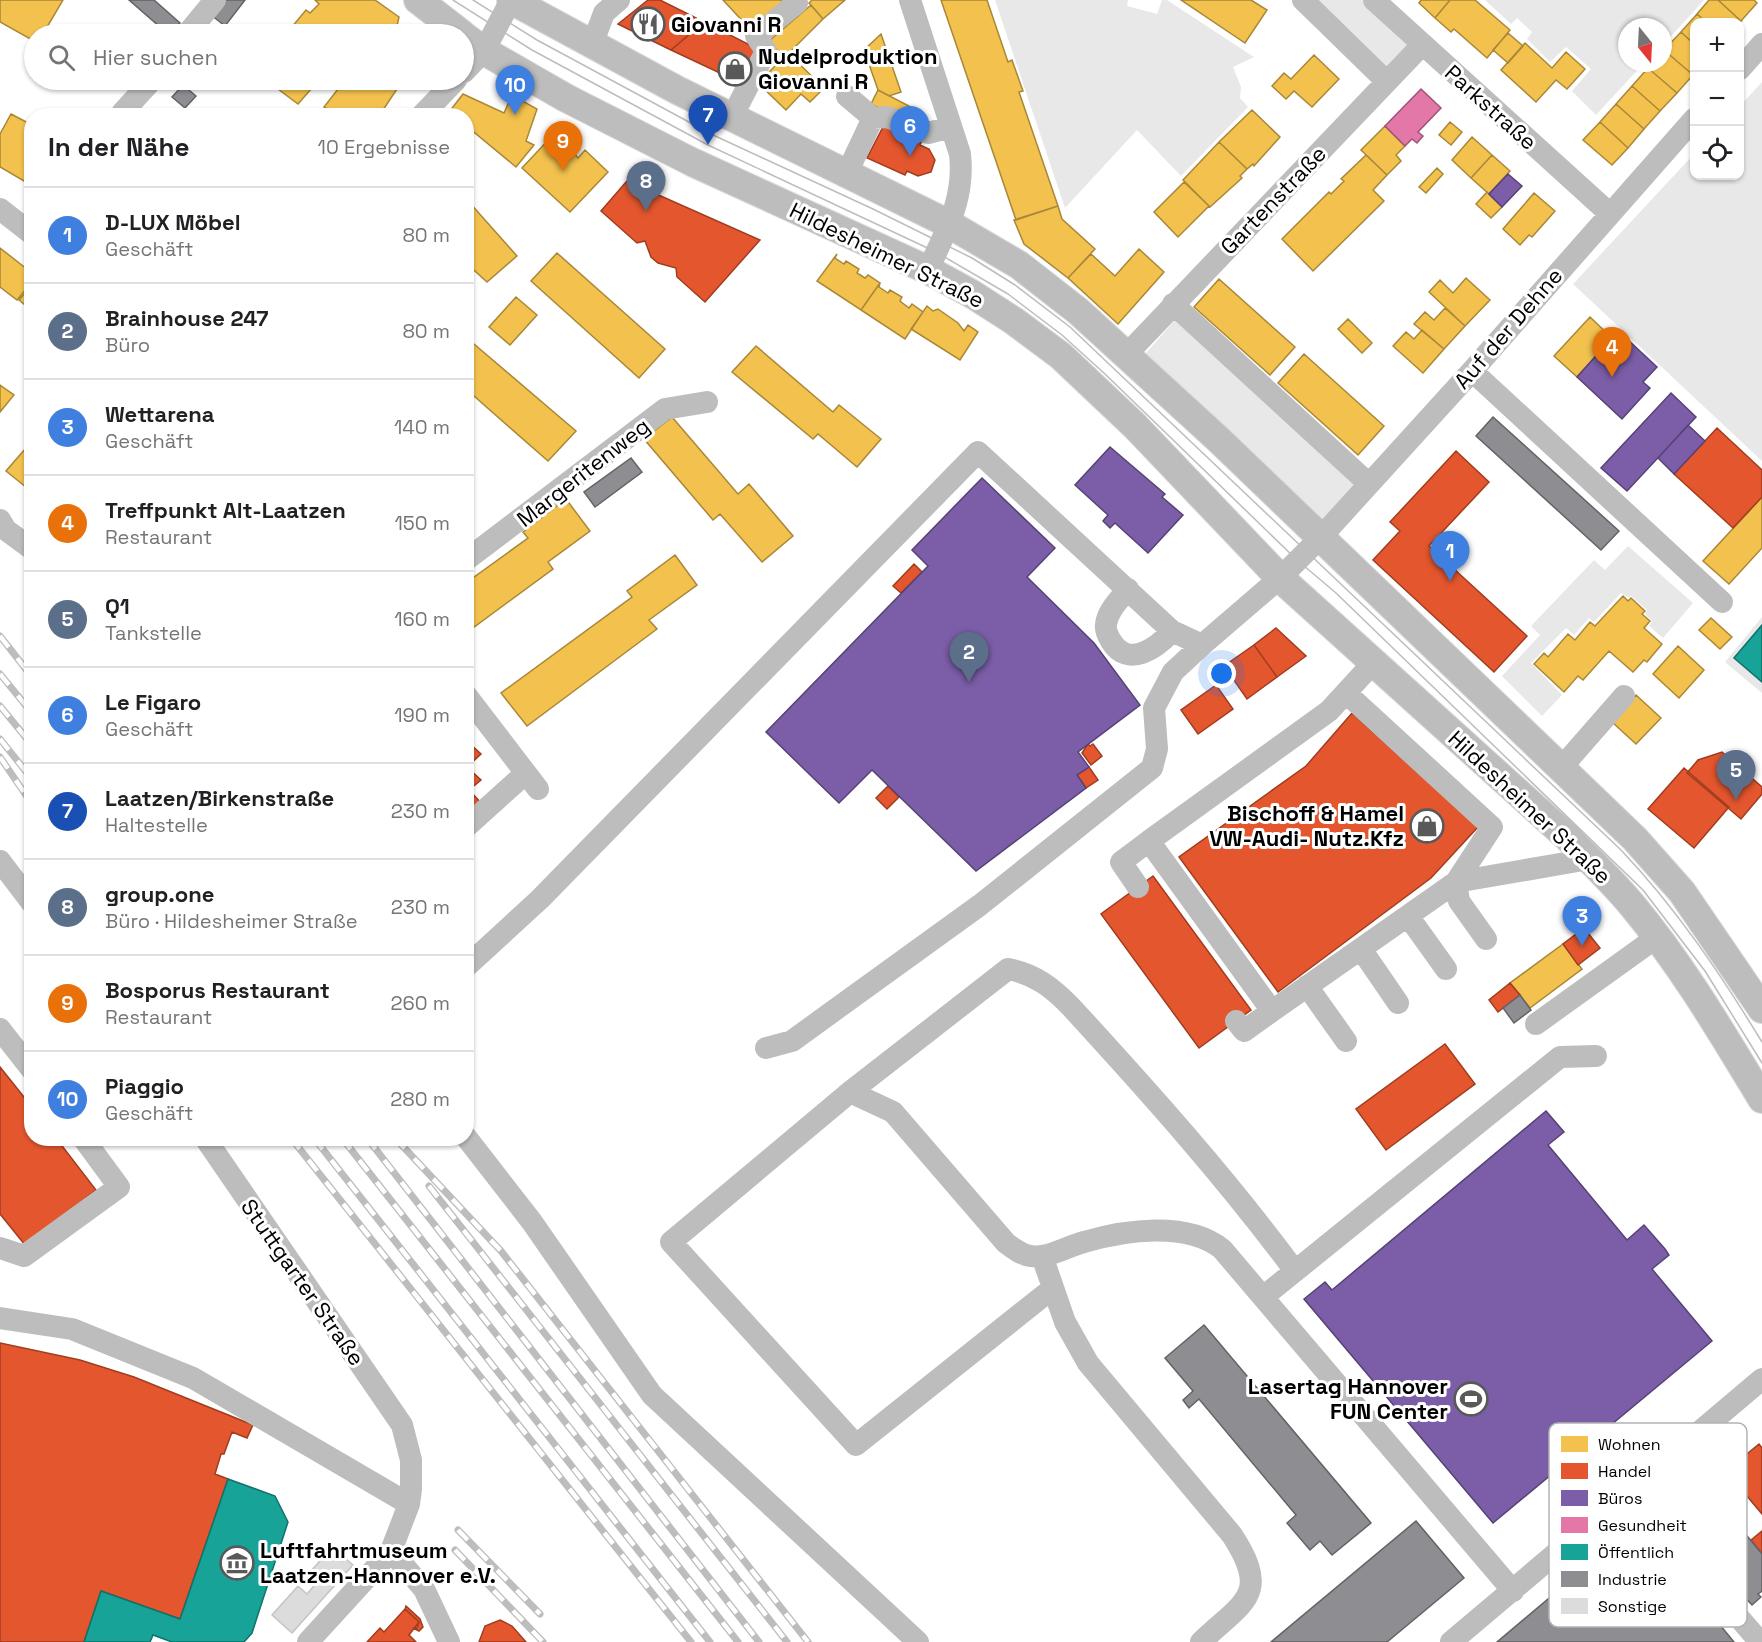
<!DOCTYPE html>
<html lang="de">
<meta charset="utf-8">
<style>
body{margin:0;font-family:"Space Grotesk",sans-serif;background:#f2f2f2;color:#202124}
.controls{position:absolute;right:18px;top:18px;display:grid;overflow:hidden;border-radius:12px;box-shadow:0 2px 4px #0004}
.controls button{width:54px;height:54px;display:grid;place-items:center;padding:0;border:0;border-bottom:2px solid #e0e0e0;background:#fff;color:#202124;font:30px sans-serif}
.compass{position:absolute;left:1618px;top:18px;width:54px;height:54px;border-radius:50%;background:#fff;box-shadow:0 2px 4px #0004;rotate:162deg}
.you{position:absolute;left:1222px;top:674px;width:21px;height:21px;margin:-15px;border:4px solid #fff;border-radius:50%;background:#1a73e8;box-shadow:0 0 0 9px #1a73e833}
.badge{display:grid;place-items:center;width:39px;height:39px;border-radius:50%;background:#595959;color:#fff;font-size:20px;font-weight:700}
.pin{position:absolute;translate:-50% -50px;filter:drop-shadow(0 2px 3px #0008)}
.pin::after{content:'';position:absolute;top:32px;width:21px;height:18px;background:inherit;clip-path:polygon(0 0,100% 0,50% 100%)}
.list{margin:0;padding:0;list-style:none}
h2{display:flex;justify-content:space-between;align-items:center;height:78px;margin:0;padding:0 24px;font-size:26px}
h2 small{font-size:20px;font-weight:400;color:#757577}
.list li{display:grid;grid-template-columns:39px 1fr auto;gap:18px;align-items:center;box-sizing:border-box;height:96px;padding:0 24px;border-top:2px solid #e0e0e0}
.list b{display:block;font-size:22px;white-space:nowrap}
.list p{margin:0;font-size:20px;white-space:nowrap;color:#757577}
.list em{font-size:20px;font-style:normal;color:#757577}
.icon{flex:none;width:33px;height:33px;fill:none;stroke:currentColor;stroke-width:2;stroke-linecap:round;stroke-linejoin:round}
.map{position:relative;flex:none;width:1762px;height:1642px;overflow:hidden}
.search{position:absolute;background:#fff;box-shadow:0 2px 4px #0004;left:24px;top:24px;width:450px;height:66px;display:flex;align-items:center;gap:15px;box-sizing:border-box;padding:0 21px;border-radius:33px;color:#757577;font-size:22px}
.panel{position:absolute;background:#fff;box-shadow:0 2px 4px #0004;left:24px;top:108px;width:450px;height:1038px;border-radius:24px}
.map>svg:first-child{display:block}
</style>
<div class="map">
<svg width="1762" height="1642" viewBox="0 0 1762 1642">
<rect width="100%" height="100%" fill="#fff"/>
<!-- green -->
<path fill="#e8e8e8" d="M995,0H1128L1127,6L1157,14L1162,0H1167L1254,57L1233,67L1241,87L1240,98L1248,107L1181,176L1137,130L1065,208Z
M1313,0H1362L1412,46L1386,73Z
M1485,0H1704L1663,45V27H1627V63H1644L1596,115L1572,91L1591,69L1566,47L1550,62L1527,39L1532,32L1517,18L1511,24Z
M1762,82V461L1573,284L1694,154V176H1740V106Z
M1180,314L1363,484L1320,529L1140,360Z
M1628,546L1693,603L1663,638L1649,626L1652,621L1645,614L1647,610L1631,596L1628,598L1621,593L1594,622L1589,618L1574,635L1566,628L1531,663L1562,695L1542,716L1502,676L1540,635L1531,626L1594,560L1605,570Z
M1762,617V693L1725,662Z"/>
<!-- homes -->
<path fill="#f2c14e" stroke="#a98737" stroke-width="1.5" d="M0,0H63L43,34H34V41L0,22Z
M315,0H375L399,17L397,26L407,34H286L306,10L310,13L319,4Z
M723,0H781L784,3L749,28Z
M812,0H845L823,19L809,3Z
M941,0H987L1008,62L1012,60L1023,91L1019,92L1058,206L1016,220Z
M1181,0H1251L1267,10L1245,43Z
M1421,0H1450L1435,18L1419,3Z
M1450,0H1475L1510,30L1487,58L1454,29L1451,32L1435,18Z
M1709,0H1718L1741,21L1706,22L1697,14Z
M1718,0H1754L1757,3L1741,21Z
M811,5L823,19L784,58L769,41Z
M1697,14L1706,22H1694V44L1681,32Z
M1681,32L1694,44L1693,75L1664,50Z
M1508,33L1523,46L1508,63L1493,50Z
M881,34L901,92L889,96L878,90L864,50Z
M1525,43L1552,68L1566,52L1585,69L1567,89L1556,80L1536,102L1501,70Z
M1664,50L1693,75L1677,93L1648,68L1652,63H1663Z
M788,53L824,88L810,102L801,94L786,110L758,83Z
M1314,55L1339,79L1312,107L1294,91L1286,99L1272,86L1284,73L1291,79Z
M1648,68L1677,93L1660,111L1632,86Z
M266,80H319L298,104Z
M345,80H403L379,116H338L324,107Z
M1632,86L1660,111L1644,129L1616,104Z
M878,90L911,107L905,121L871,104Z
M463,94L504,113L512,95L537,109L526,141L534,145L516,167L470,129L466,133V116H446Z
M1616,104L1644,129L1628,148L1600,122Z
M1252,110L1280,137L1254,166L1253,164L1247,169L1219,142Z
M11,114L32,125V179L29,184L0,167V134Z
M1450,122L1462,132L1451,145L1439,135Z
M1600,122L1628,148L1612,165L1583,140Z
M1385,126L1405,146L1396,155L1401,161L1387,175L1361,150Z
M551,137L571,156L574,153L578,158L585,150L608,172L570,212L522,168Z
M1472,137L1492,155L1471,178L1452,160Z
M1219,142L1247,169L1240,176L1242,178L1210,207L1183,180Z
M1366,155L1387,175L1373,190L1384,201L1313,271L1282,239L1329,192L1331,194L1344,181L1341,179Z
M1492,155L1510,171L1489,194L1471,178Z
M1437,168L1443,174L1426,193L1419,187Z
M1184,182L1209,206L1178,237L1154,212Z
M1487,192L1502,207L1491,218L1476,204Z
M1534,193L1555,211L1532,237L1529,235L1520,245L1503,229Z
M469,202L517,256L487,282L466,263V204Z
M1058,206L1062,219L1095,249L1068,278L1024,244L1014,220Z
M0,248L32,273V282L17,300L0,287Z
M1139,249L1164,272L1118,324L1068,278L1091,254L1115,276Z
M557,253L665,349L639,378L531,281Z
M837,254L835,258L844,264L846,261L859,269L857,273L865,278L868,275L880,283L861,310L817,281Z
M1466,278L1490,300L1465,326L1429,292L1440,280L1453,293Z
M1219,279L1295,347L1270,375L1194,307Z
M880,283L879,287L888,293L890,290L902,297L900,301L909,308L912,304L923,312L905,339L861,310Z
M32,285V311L19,300Z
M516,297L537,315L510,345L489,327Z
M927,306L933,311L938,309L958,323L964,331L968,325L978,332L960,360L911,329Z
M1445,308L1465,326L1444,349L1414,324L1425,312L1434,320Z
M1590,317L1612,338L1577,377L1554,356Z
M1348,319L1372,343L1362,353L1338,329Z
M1422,330L1444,349L1423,373L1393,346L1406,332L1414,339Z
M474,344L576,431L548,461L466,389V352Z
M756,346L833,412L839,405L881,439L857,467L818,434L813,439L732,372Z
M1304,354L1384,426L1358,455L1278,383Z
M0,385L14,395L0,412Z
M672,417L738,494L749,484L793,536L762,562L720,514L713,520L644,439Z
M32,441V492L6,471Z
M1762,497V548L1729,584L1703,561Z
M566,499L590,531L548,562L553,569L466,633V583L528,538L523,532Z
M675,555L697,585L649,620L657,629L527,726L501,693L632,597L627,591Z
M1623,596L1628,601L1631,598L1645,611L1642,614L1650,621L1644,628L1662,644L1647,662L1644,660L1633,672L1609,651L1583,680L1578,676L1564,692L1534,664L1544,653L1548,657L1568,634L1575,640L1590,622L1595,626Z
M1711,618L1732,637L1720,649L1699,630Z
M1678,646L1704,670L1679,698L1653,674Z
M1636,695L1661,718L1636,744L1612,722Z
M1563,944L1582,969L1530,1008L1510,983Z"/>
<!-- shops -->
<path fill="#e4572e" stroke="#a03d20" stroke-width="1.5" d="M648,0H660L704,22L671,50L618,24Z
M704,22L756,48L739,82L671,50Z
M886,121L923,138L920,145L929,149L935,160L931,172L918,176L907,171L905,175L867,158Z
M627,181L760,240L705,302L677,277L676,268L658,263L651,257L645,241L637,243L601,211Z
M1717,428L1762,470V497L1733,528L1674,474Z
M1456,451L1489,482L1429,546L1527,636L1494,672L1373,560L1400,531L1390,522Z
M914,564L922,572L901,593L893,586Z
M1276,628L1306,656L1277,677L1254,645Z
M1254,645L1277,677L1247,699L1224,666Z
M1216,685L1233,709L1198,734L1181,710Z
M1352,713L1478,827L1431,878L1278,992L1179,857L1306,766Z
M466,740L481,754L466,768Z
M1088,744L1090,746L1093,744L1102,756L1091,765L1082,753Z
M1722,752L1762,787V794L1741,819L1687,773L1698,760Z
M467,767L481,780L469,790L484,806L466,822Z
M1089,767L1098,780L1086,788L1077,775Z
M1684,768L1729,807L1694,848L1648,809Z
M888,786L899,797L887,809L876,798Z
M1153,876L1251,1010L1199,1048L1101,914Z
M1584,928L1600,948L1578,965L1563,944Z
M1510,983L1520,995L1498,1012L1489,1000Z
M1445,1044L1475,1084L1386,1150L1356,1109Z
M0,1067L32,1107V1138H56L96,1190L25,1245L0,1214Z
M0,1343L80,1360L134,1377L253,1425L247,1438L232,1432L224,1454H221L215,1474L228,1479L180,1619L101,1591L84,1642H0Z
M1759,1444L1762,1448V1514L1726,1471Z
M1762,1531V1554L1751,1540Z
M406,1606L420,1619L423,1627L419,1631L413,1628H417L419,1622L405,1609Z
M405,1609L419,1622L409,1635L416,1642H367L380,1628L384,1632Z
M500,1620L512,1626L526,1642H479L485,1626Z"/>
<!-- offices -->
<path fill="#7b5ea7" stroke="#564275" stroke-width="1.5" d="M1508,174L1522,186L1502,207L1489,194Z
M1612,338L1620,345L1627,339L1657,367L1643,382L1650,388L1622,419L1577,377Z
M1671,393L1696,417L1627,491L1601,468Z
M1688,425L1705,441L1674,474L1658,458Z
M1110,447L1165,494L1162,497L1183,515L1148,553L1115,523L1110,528L1103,521L1108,515L1075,485Z
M982,478L1055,548L1027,577L1094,643L1140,705L1078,752L1089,767L1077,775L1086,788L976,871L872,770L839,803L766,732L928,566L912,550Z
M1546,1111L1564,1132L1548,1145L1627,1240L1644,1225L1665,1249L1669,1255L1652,1269L1712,1341L1493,1523L1304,1299L1325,1282L1332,1290Z"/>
<!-- health -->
<path fill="#e377a8" stroke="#9f5376" stroke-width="1.5" d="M1421,89L1441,108L1418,132L1423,136L1417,143L1412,139L1405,146L1385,126Z"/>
<!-- public -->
<path fill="#17a398" stroke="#10726a" stroke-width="1.5" d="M1762,625V682L1734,658Z
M228,1479L275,1496L288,1522L252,1633L244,1642H172L153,1635L150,1642H84L101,1591L180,1619Z"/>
<!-- industry -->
<path fill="#8d8d92" stroke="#636366" stroke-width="1.5" d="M129,0H154L180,23L168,34Z
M223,0H245L225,26L211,15Z
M183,85L196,96L185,108L172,97Z
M1493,417L1619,531L1601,550L1476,436Z
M631,458L642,472L595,507L584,492Z
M1520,995L1531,1010L1514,1023L1503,1008Z
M1204,1325L1371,1523L1332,1555L1320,1541L1310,1550L1287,1523L1296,1515L1199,1399L1189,1408L1183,1400L1193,1391L1165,1358Z
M1416,1521L1464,1578L1387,1642H1271Z
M1637,1524L1734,1642H1497Z
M1743,1531L1762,1554V1591L1758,1594L1761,1597L1752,1605L1718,1568L1723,1564L1718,1558L1731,1548L1728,1544Z"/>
<!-- building -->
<path fill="#dcdcdc" stroke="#c4c4c4" stroke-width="1.5" d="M334,1545L338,1549L334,1554L342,1561L345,1558L353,1565L292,1633L272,1615L298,1586L307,1594L320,1579L311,1571Z"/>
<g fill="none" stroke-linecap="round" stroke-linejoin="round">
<defs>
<path id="major" d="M418,0L462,34
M511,0L677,90L949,224L1019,265L1078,311L1218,439L1635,839L1682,892L1762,1009
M464,36L484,51L566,98L692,162L928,270L972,294L1014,321L1061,356L1135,426L1280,578L1565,835C1588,858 1611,880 1632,905C1682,965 1722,1033 1762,1099"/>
</defs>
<!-- major casing -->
<use href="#major" stroke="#dbdbdb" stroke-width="30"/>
<!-- minor -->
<path stroke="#bdbdbd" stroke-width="22" d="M910,0L960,154C965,200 946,230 928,270
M1303,0L1386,81
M1374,0L1609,213
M187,34L215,0
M592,45L604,13L619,0
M1740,69L1762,44
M464,72L484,51L511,0
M847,96L873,118L847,173
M122,113L152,80
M421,116L456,80
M732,117L766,51L756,36L797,3
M873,118L887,117L928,133L951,127
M0,209L32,234
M1173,304L1369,484
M1126,355L1422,45
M1472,371L1722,602
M0,520L6,530L32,549
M466,560L665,409L707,402
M1128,589C1120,599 1108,610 1106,624C1105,630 1108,636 1111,641C1128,669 1157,648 1172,631
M1373,663L1329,711L1149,841L1272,1011L1456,882L1589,859
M1346,693L1492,827L1456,882L1459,901L1486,939
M466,695L538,789
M1561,768L1624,696
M466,827L526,773
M0,861L32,903
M1138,887L1121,862L1149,841
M1408,916L1446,969
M1361,949L1398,1003
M466,967L540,899L978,452L1172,631L1202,645L1280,578L1321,537L1472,371L1694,119
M1307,986L1346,1041
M1236,1021L1244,1031L1272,1011
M1536,1024L1657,937
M0,1029L32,1070
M766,1048L792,1041L821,1020L980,905L1152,768L1157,749L1154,708L1173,672L1202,645
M850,1092L893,1112L1006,1243C1014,1249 1022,1255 1031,1256C1048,1259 1068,1246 1084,1242C1125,1230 1187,1221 1222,1249L1513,1591
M466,1137L532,1222L652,1395L918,1642
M205,1138L402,1425L411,1460V1489L409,1504L391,1551L308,1642
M0,1248L24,1256L119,1187L83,1138
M1042,1256L1065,1322L1088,1363L1232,1535C1271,1595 1244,1601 1201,1642
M1053,1288L856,1445L671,1242L850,1092L1008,969C1035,974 1053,988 1072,1008C1150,1093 1226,1178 1295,1271
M1263,1297L1560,1057L1596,1056
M0,1318L72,1329L193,1378L409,1504
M1659,1465L1683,1495V1553L1760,1642
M391,1551L424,1589L449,1642
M1451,1642L1762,1379"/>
<!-- major -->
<use href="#major" stroke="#bdbdbd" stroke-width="28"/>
<!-- tram -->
<path stroke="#bdbdbd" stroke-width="1.5" d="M453,0L532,50L708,145L936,252L1008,294L1062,335L1105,374L1297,560L1336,593L1643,890L1705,971L1762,1063
M473,0L537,40L713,135L873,209L972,258L1015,285L1070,327L1621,850C1676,908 1720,973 1762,1042"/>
<defs>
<path id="rail" d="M0,636L32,677
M0,674L32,713
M0,706L32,745
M0,739L32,779
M0,757L32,804
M291,1138L691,1642
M314,1138L710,1642
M342,1138L738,1642
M367,1138L759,1642
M395,1138L501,1251L808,1642
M429,1186L787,1642
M458,1530L540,1614
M455,1550L543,1642"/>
</defs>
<!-- rail casing -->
<use href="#rail" stroke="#bdbdbd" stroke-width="7"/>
<!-- rail -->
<use href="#rail" stroke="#fff" stroke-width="4.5" stroke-dasharray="14" stroke-linecap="butt"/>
</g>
<!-- icons -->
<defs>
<symbol id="restaurant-ring" viewBox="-11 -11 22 22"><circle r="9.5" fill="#fff" stroke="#595959" stroke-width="1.5"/><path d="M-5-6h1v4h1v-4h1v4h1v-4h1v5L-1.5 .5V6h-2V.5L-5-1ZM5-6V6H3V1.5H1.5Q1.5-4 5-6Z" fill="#595959"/></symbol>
<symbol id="shop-ring" viewBox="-11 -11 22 22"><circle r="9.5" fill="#fff" stroke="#595959" stroke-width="1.5"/><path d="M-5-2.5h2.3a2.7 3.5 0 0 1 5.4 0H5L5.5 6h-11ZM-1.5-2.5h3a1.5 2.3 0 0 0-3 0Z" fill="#595959"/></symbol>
<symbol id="stadium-ring" viewBox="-11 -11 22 22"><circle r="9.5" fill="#fff" stroke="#595959" stroke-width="1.5"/><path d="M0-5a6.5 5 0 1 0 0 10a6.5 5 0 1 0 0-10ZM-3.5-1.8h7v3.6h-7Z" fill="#595959"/></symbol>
<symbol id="museum-ring" viewBox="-11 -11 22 22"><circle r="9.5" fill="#fff" stroke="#595959" stroke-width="1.5"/><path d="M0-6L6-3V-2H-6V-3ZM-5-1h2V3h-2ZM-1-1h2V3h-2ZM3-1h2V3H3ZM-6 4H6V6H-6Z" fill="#595959"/></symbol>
</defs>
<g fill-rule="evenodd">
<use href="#restaurant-ring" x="629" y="5" width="38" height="38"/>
<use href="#shop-ring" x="716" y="50" width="38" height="38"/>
<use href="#shop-ring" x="1408" y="807" width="38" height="38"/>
<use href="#stadium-ring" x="1452" y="1380" width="38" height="38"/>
<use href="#museum-ring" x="218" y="1544" width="38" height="38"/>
</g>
<g text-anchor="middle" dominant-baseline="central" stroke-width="6" stroke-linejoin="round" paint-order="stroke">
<!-- poi labels -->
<g font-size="22" font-weight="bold" fill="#000" stroke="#fff" text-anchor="start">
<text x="671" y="24">Giovanni R</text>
<text x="758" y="56">Nudelproduktion<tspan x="758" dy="25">Giovanni R</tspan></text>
<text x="1404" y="813" text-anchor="end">Bischoff &amp; Hamel<tspan x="1404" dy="25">VW-Audi- Nutz.Kfz</tspan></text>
<text x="1448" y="1386" text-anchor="end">Lasertag Hannover<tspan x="1448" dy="25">FUN Center</tspan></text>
<text x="260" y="1550">Luftfahrtmuseum<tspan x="260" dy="25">Laatzen-Hannover e.V.</tspan></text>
</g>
<!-- street labels -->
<g font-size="22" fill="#000" stroke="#fff">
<text transform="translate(1491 107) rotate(42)">Parkstraße</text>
<text transform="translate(1273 200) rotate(-46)">Gartenstraße</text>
<text transform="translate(887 255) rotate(26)">Hildesheimer Straße</text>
<text transform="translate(1508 328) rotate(-49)">Auf der Dehne</text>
<text transform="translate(583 472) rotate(-38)">Margeritenweg</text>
<text transform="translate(1530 807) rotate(43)">Hildesheimer Straße</text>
<text transform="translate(303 1282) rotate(55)">Stuttgarter Straße</text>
</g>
</g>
<!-- legend -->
<rect x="1549" y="1423" width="198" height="204" rx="9" fill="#fff" stroke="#b2b2b2" stroke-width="1.5"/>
<rect x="1561" y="1436" width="27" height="16" fill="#f2c14e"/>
<rect x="1561" y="1463" width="27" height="16" fill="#e4572e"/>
<rect x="1561" y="1490" width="27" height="16" fill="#7b5ea7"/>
<rect x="1561" y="1517" width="27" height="16" fill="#e377a8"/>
<rect x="1561" y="1544" width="27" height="16" fill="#17a398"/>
<rect x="1561" y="1571" width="27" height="16" fill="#8d8d92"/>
<rect x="1561" y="1598" width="27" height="16" fill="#dcdcdc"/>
<g font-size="16" fill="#000">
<text x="1598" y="1450">Wohnen</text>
<text x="1598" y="1477">Handel</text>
<text x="1598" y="1504">Büros</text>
<text x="1598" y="1531">Gesundheit</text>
<text x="1598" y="1558">Öffentlich</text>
<text x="1598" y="1585">Industrie</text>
<text x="1598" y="1612">Sonstige</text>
</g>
</svg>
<div class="controls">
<button>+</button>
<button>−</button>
<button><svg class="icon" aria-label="locate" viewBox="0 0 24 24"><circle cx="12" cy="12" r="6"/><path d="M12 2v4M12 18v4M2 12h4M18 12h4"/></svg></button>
</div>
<svg class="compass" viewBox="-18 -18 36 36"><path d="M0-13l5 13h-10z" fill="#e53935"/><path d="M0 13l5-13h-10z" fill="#757577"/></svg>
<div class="you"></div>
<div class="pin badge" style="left:1450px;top:581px;background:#3f7fe0">1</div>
<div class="pin badge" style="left:969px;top:682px;background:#5c6f8a">2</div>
<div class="pin badge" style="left:1582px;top:946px;background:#3f7fe0">3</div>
<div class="pin badge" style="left:1612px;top:377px;background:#e8710a">4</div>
<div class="pin badge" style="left:1736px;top:800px;background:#5c6f8a">5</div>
<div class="pin badge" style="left:910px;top:156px;background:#3f7fe0">6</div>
<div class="pin badge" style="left:708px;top:145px;background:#1a4fb4">7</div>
<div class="pin badge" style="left:646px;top:211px;background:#5c6f8a">8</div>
<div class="pin badge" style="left:563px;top:171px;background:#e8710a">9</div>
<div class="pin badge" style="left:515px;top:115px;background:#3f7fe0">10</div>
<div class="search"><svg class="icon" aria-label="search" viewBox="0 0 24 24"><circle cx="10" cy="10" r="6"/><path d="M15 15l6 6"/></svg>Hier suchen</div>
<section class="panel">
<h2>In der Nähe<small>10 Ergebnisse</small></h2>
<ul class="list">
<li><span class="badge" style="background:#3f7fe0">1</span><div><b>D-LUX Möbel</b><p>Geschäft</p></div><em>80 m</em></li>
<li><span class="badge" style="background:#5c6f8a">2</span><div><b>Brainhouse 247</b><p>Büro</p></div><em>80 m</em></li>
<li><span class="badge" style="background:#3f7fe0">3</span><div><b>Wettarena</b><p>Geschäft</p></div><em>140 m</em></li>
<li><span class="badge" style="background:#e8710a">4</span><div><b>Treffpunkt Alt-Laatzen</b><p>Restaurant</p></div><em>150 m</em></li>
<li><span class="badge" style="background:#5c6f8a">5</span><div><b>Q1</b><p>Tankstelle</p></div><em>160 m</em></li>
<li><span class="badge" style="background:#3f7fe0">6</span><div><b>Le Figaro</b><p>Geschäft</p></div><em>190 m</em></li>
<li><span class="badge" style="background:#1a4fb4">7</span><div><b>Laatzen/Birkenstraße</b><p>Haltestelle</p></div><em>230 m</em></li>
<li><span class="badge" style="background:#5c6f8a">8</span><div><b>group.one</b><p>Büro · Hildesheimer Straße</p></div><em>230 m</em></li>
<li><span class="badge" style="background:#e8710a">9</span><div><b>Bosporus Restaurant</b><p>Restaurant</p></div><em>260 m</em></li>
<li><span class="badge" style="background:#3f7fe0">10</span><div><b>Piaggio</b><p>Geschäft</p></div><em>280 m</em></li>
</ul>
</section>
</div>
